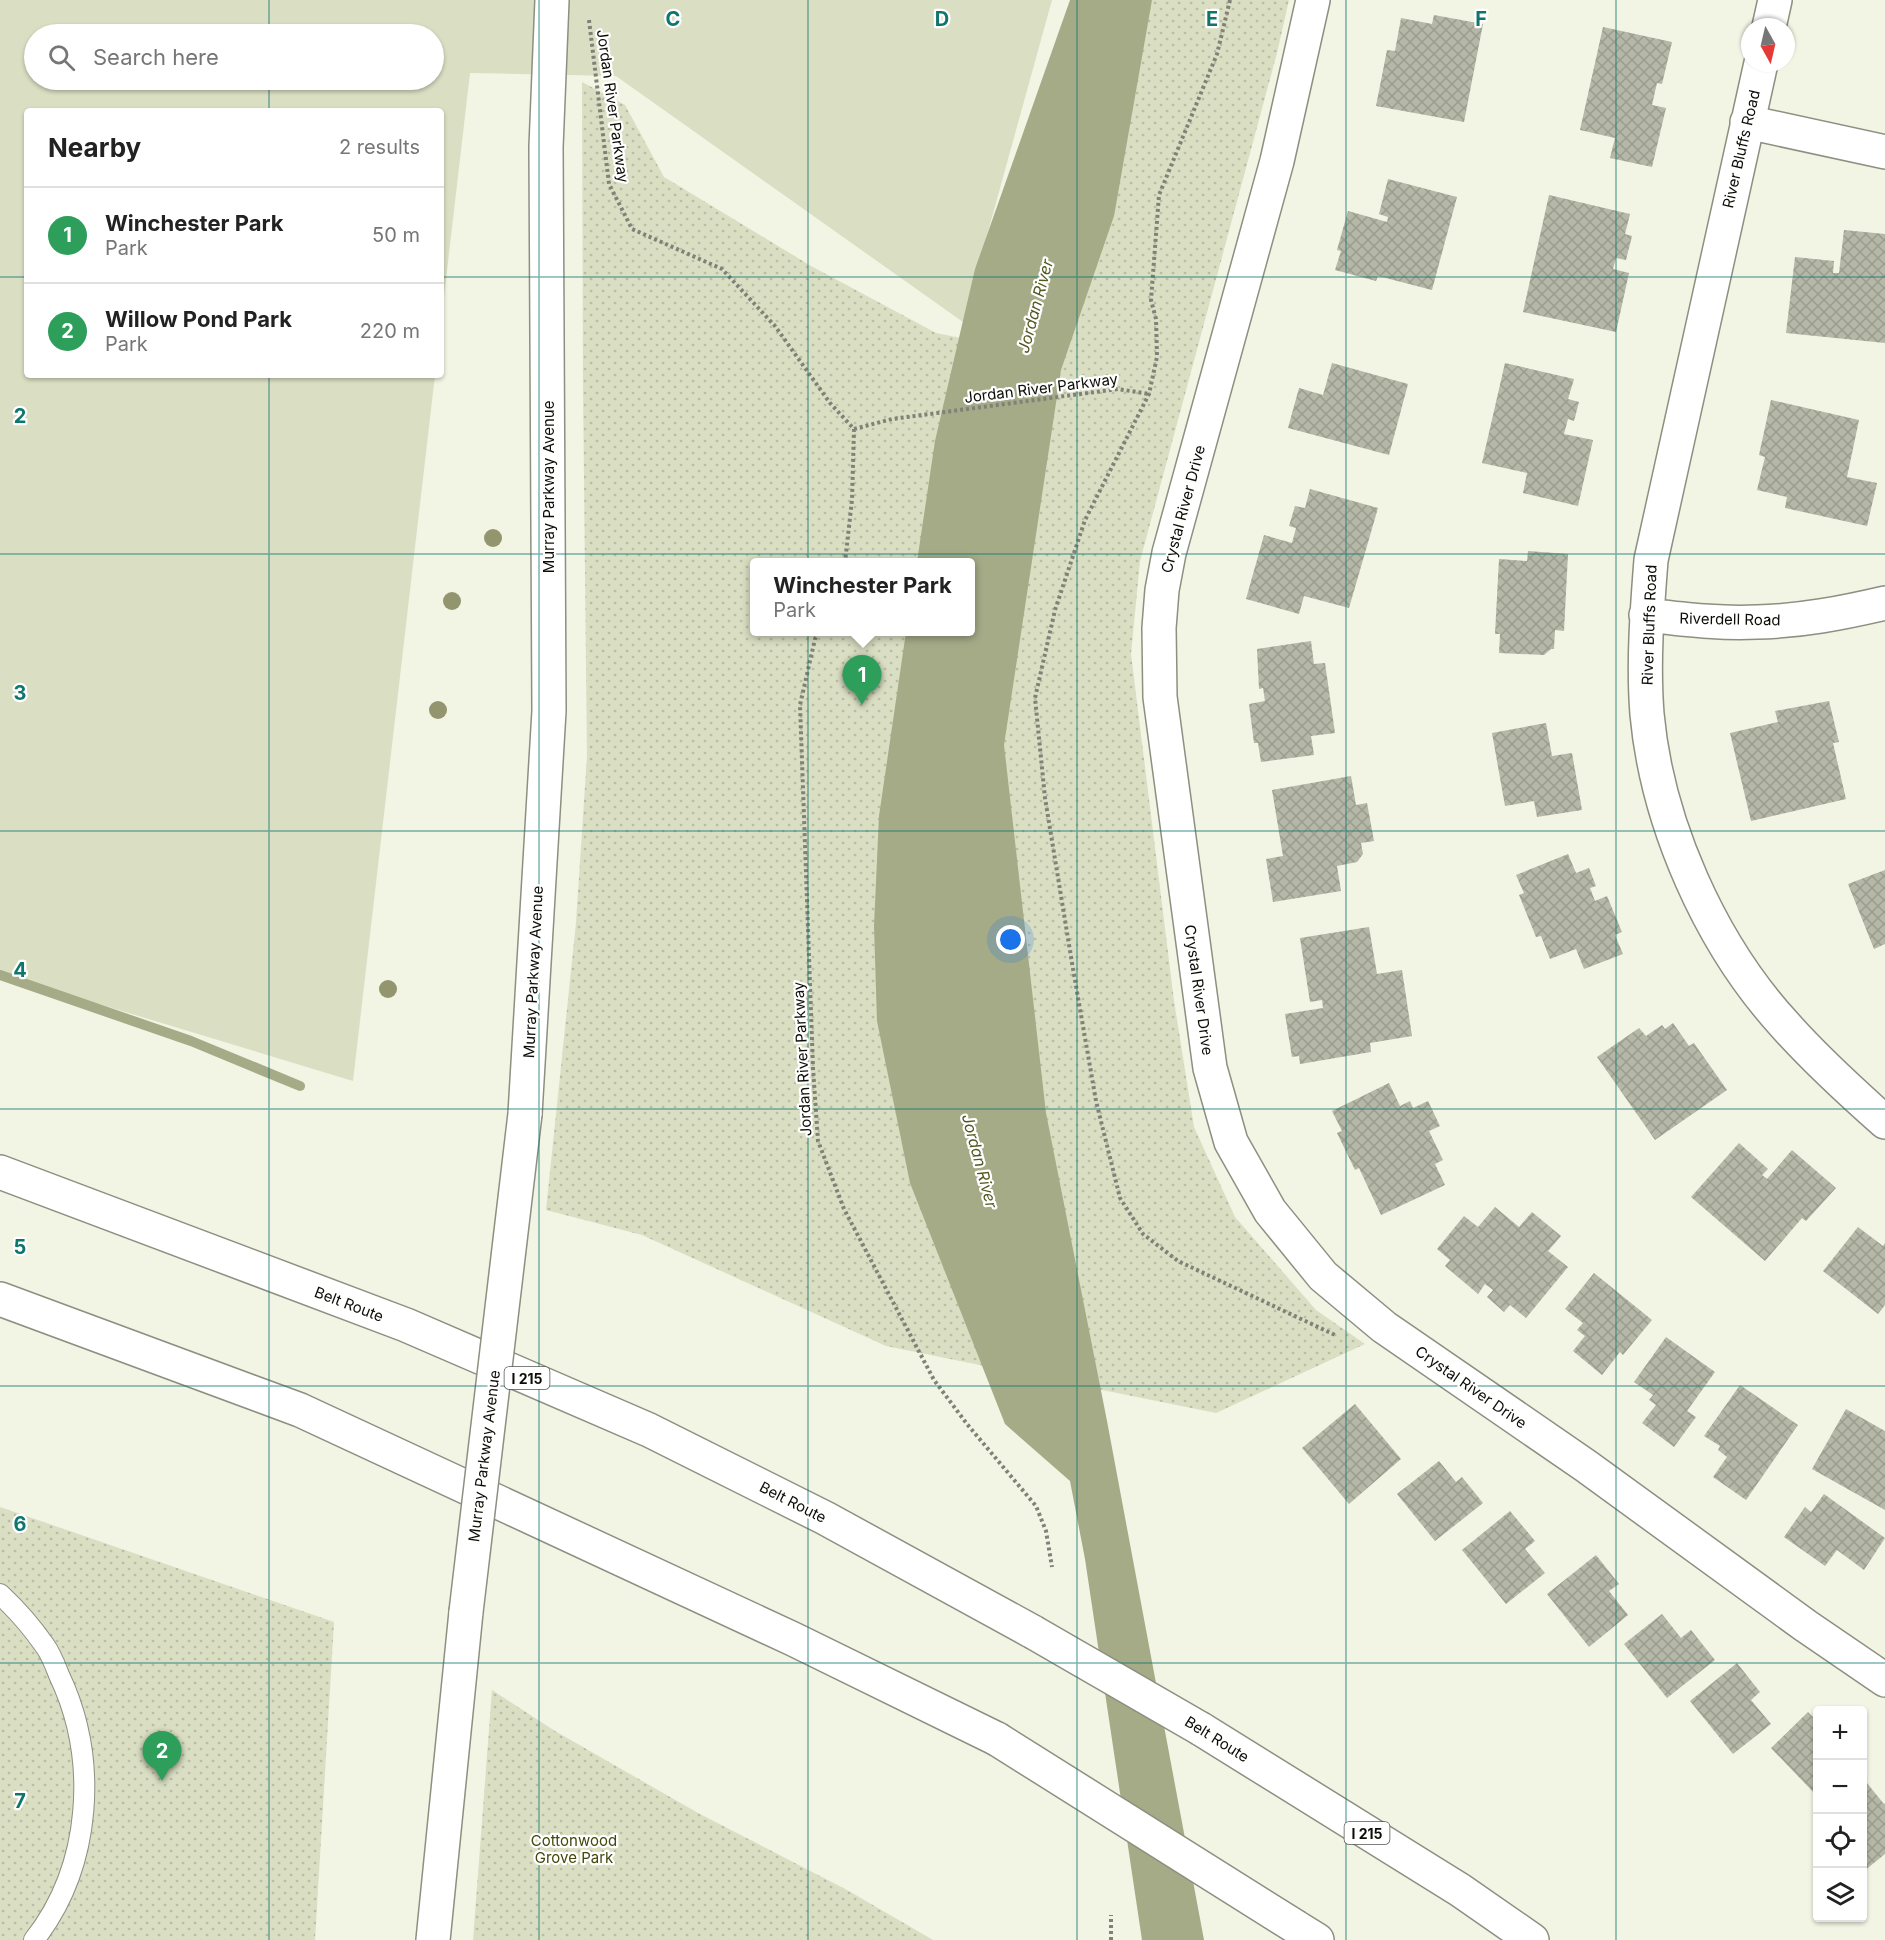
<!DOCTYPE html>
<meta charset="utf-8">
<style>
body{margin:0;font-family:Inter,sans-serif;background:#f6f6f6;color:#222}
.controls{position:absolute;right:18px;bottom:18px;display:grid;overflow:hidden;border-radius:6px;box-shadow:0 2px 4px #0004}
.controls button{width:54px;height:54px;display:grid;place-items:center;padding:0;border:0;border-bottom:2px solid #e0e0e0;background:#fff;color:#222;font:30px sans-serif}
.compass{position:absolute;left:1741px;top:18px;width:54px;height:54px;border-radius:50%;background:#fff;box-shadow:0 2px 4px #0004;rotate:172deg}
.you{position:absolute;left:1011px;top:940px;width:21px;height:21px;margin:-15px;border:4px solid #fff;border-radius:50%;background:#1a73e8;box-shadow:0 0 0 9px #1a73e833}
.badge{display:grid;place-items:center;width:39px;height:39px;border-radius:50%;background:#ea580c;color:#fff;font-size:20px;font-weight:700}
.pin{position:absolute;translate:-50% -50px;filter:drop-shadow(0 2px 3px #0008)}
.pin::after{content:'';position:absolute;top:32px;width:21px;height:18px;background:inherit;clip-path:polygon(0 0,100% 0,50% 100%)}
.popup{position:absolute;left:750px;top:558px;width:225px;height:78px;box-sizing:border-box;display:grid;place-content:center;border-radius:6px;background:#fff;filter:drop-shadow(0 2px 4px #0005);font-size:20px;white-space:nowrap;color:#767676}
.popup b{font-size:22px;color:#222}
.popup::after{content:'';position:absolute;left:50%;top:100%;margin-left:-12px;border:12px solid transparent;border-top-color:#fff}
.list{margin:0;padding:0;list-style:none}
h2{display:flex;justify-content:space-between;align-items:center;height:78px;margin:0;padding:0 24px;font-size:26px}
h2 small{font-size:20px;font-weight:400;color:#767676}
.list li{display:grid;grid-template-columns:39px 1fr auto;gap:18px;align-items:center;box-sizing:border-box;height:96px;padding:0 24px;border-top:2px solid #e0e0e0}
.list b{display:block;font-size:22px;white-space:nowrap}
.list p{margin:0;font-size:20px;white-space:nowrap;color:#767676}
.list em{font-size:20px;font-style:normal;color:#767676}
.icon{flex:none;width:33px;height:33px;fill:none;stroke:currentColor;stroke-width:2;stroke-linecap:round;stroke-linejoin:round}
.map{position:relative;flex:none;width:1885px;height:1940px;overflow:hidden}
.search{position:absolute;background:#fff;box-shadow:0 2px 4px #0004;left:24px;top:24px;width:420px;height:66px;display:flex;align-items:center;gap:15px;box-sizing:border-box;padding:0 21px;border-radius:33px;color:#767676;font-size:22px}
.panel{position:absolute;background:#fff;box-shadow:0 2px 4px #0004;left:24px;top:108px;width:420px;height:270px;border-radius:6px}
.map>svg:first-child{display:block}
</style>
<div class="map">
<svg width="1885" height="1940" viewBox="0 0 1885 1940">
<defs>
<pattern id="park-dots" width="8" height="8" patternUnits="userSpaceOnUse" patternTransform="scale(1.5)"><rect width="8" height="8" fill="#dadec2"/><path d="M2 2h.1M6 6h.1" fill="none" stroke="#babda5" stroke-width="1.8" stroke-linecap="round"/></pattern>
<pattern id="building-cross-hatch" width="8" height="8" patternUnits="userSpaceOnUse" patternTransform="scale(1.5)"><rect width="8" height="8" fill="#b5b7a7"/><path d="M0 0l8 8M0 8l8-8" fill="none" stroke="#9a9c8e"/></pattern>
</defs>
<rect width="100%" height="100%" fill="#f2f4e4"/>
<!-- green -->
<path fill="#dadec2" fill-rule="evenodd" d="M0,0H1052L963,322L616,76L470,73L441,322V111H27V375H435L353,1081L0,974ZM34,34H434V80H34Z"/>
<!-- park -->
<path fill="url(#park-dots)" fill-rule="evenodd" d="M1106,0H1289L1277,53L1140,561L1131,654L1174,1001L1194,1127L1235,1217L1316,1310L1365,1344L1216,1413L886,1346L642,1235L546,1210L576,923L587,756L583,384L582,82L625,105L664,177L811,266L936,333L1015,349ZM754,562H970V632H754Z
M0,1507L334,1622L315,1940H0Z
M492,1690L555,1731L698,1813L847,1890L933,1940H473Z"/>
<!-- water -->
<path fill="#a5aa87" d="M1070,0H1152L1114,216L1061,370L1004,745L1046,1113L1107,1421L1204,1940H1142L1085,1559L1070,1481L1005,1424L910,1183L877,1021L874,926L879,816L906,632H970V562H917L935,441L975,269Z"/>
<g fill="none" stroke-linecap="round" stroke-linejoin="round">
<!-- stream -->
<path stroke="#a5aa87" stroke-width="10" d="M0,975L191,1041L300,1086"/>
</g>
<!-- building -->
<path fill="url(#building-cross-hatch)" d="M1434,15L1483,24L1464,122L1376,106L1387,50L1395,51L1401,18L1432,24Z
M1603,27L1672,42L1662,84L1657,83L1652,105L1666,108L1652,167L1610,158L1615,138L1580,130Z
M1388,179L1457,197L1432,290L1378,276L1376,281L1335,270L1341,251L1337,250L1348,211L1387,222L1388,217L1379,214Z
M1549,195L1630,214L1625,234L1632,236L1626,260L1616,258L1613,269L1629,273L1616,332L1523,312Z
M1844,230L1885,234V343L1786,333L1795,257L1834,261L1833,273H1839Z
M1332,363L1408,384L1389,455L1288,428L1299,388L1323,395Z
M1505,363L1574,379L1568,399L1579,402L1574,421L1568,419L1564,434L1593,440L1578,506L1523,493L1527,473L1482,463Z
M1771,400L1859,420L1847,477L1877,483L1867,526L1785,508L1787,497L1757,490L1765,457L1759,455Z
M1310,489L1378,508L1349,608L1304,596L1299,614L1246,599L1264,535L1292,543L1296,528L1289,526L1295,506L1305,508Z
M1528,551L1568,554L1564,631L1555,630L1554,649H1551L1544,655L1499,653L1500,634H1495L1499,559L1527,561Z
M1311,641L1314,664L1325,663L1335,733L1311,736L1314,755L1261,762L1258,743H1254L1249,704L1265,701L1263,688L1259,689L1257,649Z
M1829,701L1839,742L1833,743L1846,799L1751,821L1730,733L1778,722L1775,711Z
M1546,723L1552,756L1572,753L1582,810L1537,817L1534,801L1505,806L1492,733Z
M1351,776L1356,805L1367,803L1374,841L1361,843L1363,854L1357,862L1337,866L1341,891L1273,902L1266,859L1283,856L1272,790Z
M1568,854L1576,873L1589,868L1596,886L1590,888L1595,901L1607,896L1622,932L1615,935L1623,954L1584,969L1576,949L1550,959L1541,936L1536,937L1519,895L1524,893L1516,875Z
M1885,870V944L1874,949L1848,884Z
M1369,927L1377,974L1402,970L1412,1036L1370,1043L1371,1052L1300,1064L1299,1056L1292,1057L1285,1014L1323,1008L1322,1000L1310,1002L1300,938Z
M1673,1023L1689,1046L1694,1043L1727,1090L1655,1140L1597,1057L1639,1028L1646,1036L1662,1025L1665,1029Z
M1389,1083L1400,1106L1410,1101L1413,1108L1428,1101L1440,1126L1429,1131L1443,1160L1435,1164L1445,1185L1381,1215L1359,1168L1355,1170L1337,1133L1342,1131L1332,1111Z
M1739,1143L1768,1169L1762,1175L1767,1179L1792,1150L1836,1188L1806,1221L1802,1218L1765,1261L1691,1197Z
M1495,1207L1519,1227L1532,1212L1561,1236L1548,1251L1568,1267L1526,1318L1510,1305L1504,1312L1487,1297L1493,1290L1485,1284L1478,1294L1445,1266L1450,1260L1437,1249L1464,1216L1478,1227Z
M1858,1227L1883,1246L1885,1243V1305L1878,1314L1823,1271Z
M1594,1273L1652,1320L1623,1355L1620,1352L1602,1375L1573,1351L1585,1336L1577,1330L1583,1323L1565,1309Z
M1666,1337L1715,1372L1687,1411L1696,1417L1674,1447L1642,1423L1656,1405L1649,1400L1653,1395L1634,1382Z
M1740,1385L1798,1425L1746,1500L1713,1477L1727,1457L1718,1450L1720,1446L1704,1436Z
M1355,1404L1401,1459L1349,1504L1302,1448Z
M1846,1409L1885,1431V1510L1812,1469Z
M1439,1461L1456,1482L1462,1477L1483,1503L1435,1541L1397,1494Z
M1824,1494L1885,1538L1864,1570L1837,1550L1825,1566L1784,1537L1805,1507L1811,1512Z
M1510,1511L1535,1541L1525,1549L1545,1573L1506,1604L1462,1550Z
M1596,1555L1619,1584L1609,1591L1628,1615L1589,1647L1547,1594Z
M1662,1614L1681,1638L1691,1630L1715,1660L1667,1698L1624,1644Z
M1737,1663L1760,1692L1751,1700L1771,1724L1733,1754L1690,1701Z
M1808,1712L1818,1722V1797L1771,1748Z
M1866,1782L1884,1804L1885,1803V1854L1864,1871L1862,1785Z"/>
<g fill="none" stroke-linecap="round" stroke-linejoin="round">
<defs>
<path id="lane" d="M0,1594C16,1609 32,1627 45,1646C51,1654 55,1665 59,1675C99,1759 92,1866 34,1940"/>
<path id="street" d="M1313,0L1277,161L1169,553L1162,590L1159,628L1160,697L1210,1068L1231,1142L1270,1211L1323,1276L1384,1327L1586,1466L1806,1626L1885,1680
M1769,27L1775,0
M1761,63L1651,560C1647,611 1643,663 1647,714C1657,823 1710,943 1784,1024C1815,1059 1850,1091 1885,1122
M1747,122L1885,152
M1646,615C1683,619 1720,624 1757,622C1801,621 1842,613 1885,603"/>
<path id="secondary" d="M525,1114L549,711L546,147L552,0
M433,1940L466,1612"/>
<path id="highway" d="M0,1172L406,1325L649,1430L825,1518L1033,1632
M0,1299L300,1410L793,1639L997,1739
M1201,1729L1460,1890L1532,1940
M1296,1927L1317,1940"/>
</defs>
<!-- lane casing -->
<use href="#lane" stroke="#8d8f80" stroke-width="22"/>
<!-- street casing -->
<use href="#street" stroke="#8d8f80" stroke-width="36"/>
<!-- secondary casing -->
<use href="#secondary" stroke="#8d8f80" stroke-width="36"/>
<!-- highway casing -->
<use href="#highway" stroke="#8d8f80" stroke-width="36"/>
<!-- path -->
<path stroke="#808177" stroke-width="4" stroke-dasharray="3 3" stroke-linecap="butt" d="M1230,0L1217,54L1159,195L1151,300L1156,319L1157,357L1149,394L1085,520L1055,610L1035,698L1045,798L1072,963L1096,1101L1120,1198L1143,1234L1178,1261L1335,1335
M589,20L609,184L632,229L722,269L775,326L830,403L854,429L852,500L845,562
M854,429L892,419L1118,389L1149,394
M819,632L815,639L800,705L813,1068L818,1141L844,1209L934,1380L967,1424L1036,1506L1046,1531L1052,1567
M1111,1940V1915"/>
<!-- lane -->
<use href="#lane" stroke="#fff" stroke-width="20"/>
<!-- street -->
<use href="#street" stroke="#fff" stroke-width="33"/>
<!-- secondary -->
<use href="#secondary" stroke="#fff" stroke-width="33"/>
<!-- highway -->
<use href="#highway" stroke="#fff" stroke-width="33"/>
<defs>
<path id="secondary-bridge" d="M466,1612L525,1114"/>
<path id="highway-bridge" d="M1033,1632L1201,1729
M997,1739L1296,1927"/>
</defs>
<!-- secondary-bridge casing -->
<use href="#secondary-bridge" stroke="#8d8f80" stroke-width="36" stroke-linecap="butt"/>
<!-- highway-bridge casing -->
<use href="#highway-bridge" stroke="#8d8f80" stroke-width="36" stroke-linecap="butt"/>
<!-- secondary-bridge -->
<use href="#secondary-bridge" stroke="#fff" stroke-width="33"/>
<!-- highway-bridge -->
<use href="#highway-bridge" stroke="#fff" stroke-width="33"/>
</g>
<!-- trees -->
<g fill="#92956d">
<circle cx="493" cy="538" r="9"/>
<circle cx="452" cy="601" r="9"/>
<circle cx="438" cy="710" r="9"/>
<circle cx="388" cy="989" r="9"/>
</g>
<!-- grid -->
<path fill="none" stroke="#0f766e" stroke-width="1.5" stroke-opacity="0.55" d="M269,0V34M539,0V1940M808,0V1940M1077,0V1940M1346,0V1940M1616,0V1940M269,80V111M0,277H27M441,277H1885M269,375V1940M0,554H1885M0,831H1885M0,1109H1885M0,1386H1885M0,1663H1885"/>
<g text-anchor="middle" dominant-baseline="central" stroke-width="4.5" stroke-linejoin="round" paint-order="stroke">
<!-- shield labels -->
<g fill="#fff" stroke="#565652" stroke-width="1.5">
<rect x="504.5" y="1367" width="45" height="22" rx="4.5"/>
<rect x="1344.5" y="1822" width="45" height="22" rx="4.5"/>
</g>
<g font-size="14" font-weight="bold" fill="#0d0d08">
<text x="527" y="1378">I 215</text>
<text x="1367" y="1833">I 215</text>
</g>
<!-- street labels -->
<g font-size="15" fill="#0d0d08" stroke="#fff">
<text transform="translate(613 106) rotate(82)">Jordan River Parkway</text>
<text transform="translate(1741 149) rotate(-77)">River Bluffs Road</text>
<text transform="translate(1041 388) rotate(-7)">Jordan River Parkway</text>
<text transform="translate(548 487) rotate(-90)">Murray Parkway Avenue</text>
<text transform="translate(1183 509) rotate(-75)">Crystal River Drive</text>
<text transform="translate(1730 619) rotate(1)">Riverdell Road</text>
<text transform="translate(1649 625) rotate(-88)">River Bluffs Road</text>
<text transform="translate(533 972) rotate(-87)">Murray Parkway Avenue</text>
<text transform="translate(1199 990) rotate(82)">Crystal River Drive</text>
<text transform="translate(802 1059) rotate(-93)">Jordan River Parkway</text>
<text transform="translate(349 1304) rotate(21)">Belt Route</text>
<text transform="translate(1471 1387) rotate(35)">Crystal River Drive</text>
<text transform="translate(484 1456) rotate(-83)">Murray Parkway Avenue</text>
<text transform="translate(793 1502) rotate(27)">Belt Route</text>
<text transform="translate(1217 1739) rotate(32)">Belt Route</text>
</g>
<!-- park labels -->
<g font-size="15" fill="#43480b" stroke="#fff">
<text x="574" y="1840">Cottonwood<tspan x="574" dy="17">Grove Park</tspan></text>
</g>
<!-- water labels -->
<g font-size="16" font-style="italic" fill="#53581f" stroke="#fff">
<text transform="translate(1035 306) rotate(-75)">Jordan River</text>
<text transform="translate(980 1161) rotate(75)">Jordan River</text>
</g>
</g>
<g font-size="20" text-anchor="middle" font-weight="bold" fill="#0f766e" stroke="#fff" stroke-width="4.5" stroke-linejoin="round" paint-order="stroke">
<text x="673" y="26">C</text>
<text x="942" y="26">D</text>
<text x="1212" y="26">E</text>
<text x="1481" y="26">F</text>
<text x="20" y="423">2</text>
<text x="20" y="700">3</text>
<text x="20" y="977">4</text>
<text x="20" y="1254">5</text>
<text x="20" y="1531">6</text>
<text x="20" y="1808">7</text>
</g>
</svg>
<div class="controls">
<button>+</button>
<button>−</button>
<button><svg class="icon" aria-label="locate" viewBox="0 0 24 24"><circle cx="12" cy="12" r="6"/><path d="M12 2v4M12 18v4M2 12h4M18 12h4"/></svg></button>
<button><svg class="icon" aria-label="layers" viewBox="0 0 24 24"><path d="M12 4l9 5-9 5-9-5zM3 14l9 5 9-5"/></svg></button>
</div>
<svg class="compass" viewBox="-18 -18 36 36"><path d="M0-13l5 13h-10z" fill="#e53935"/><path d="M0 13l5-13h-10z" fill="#767676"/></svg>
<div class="you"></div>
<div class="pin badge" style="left:862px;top:705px;background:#2e9e5b">1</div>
<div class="popup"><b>Winchester Park</b>Park</div>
<div class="pin badge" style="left:162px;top:1781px;background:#2e9e5b">2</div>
<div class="search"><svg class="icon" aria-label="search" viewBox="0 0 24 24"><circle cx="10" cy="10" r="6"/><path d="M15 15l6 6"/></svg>Search here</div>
<section class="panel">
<h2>Nearby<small>2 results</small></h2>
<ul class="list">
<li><span class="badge" style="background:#2e9e5b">1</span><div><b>Winchester Park</b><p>Park</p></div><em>50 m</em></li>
<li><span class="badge" style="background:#2e9e5b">2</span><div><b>Willow Pond Park</b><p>Park</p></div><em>220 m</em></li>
</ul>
</section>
</div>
